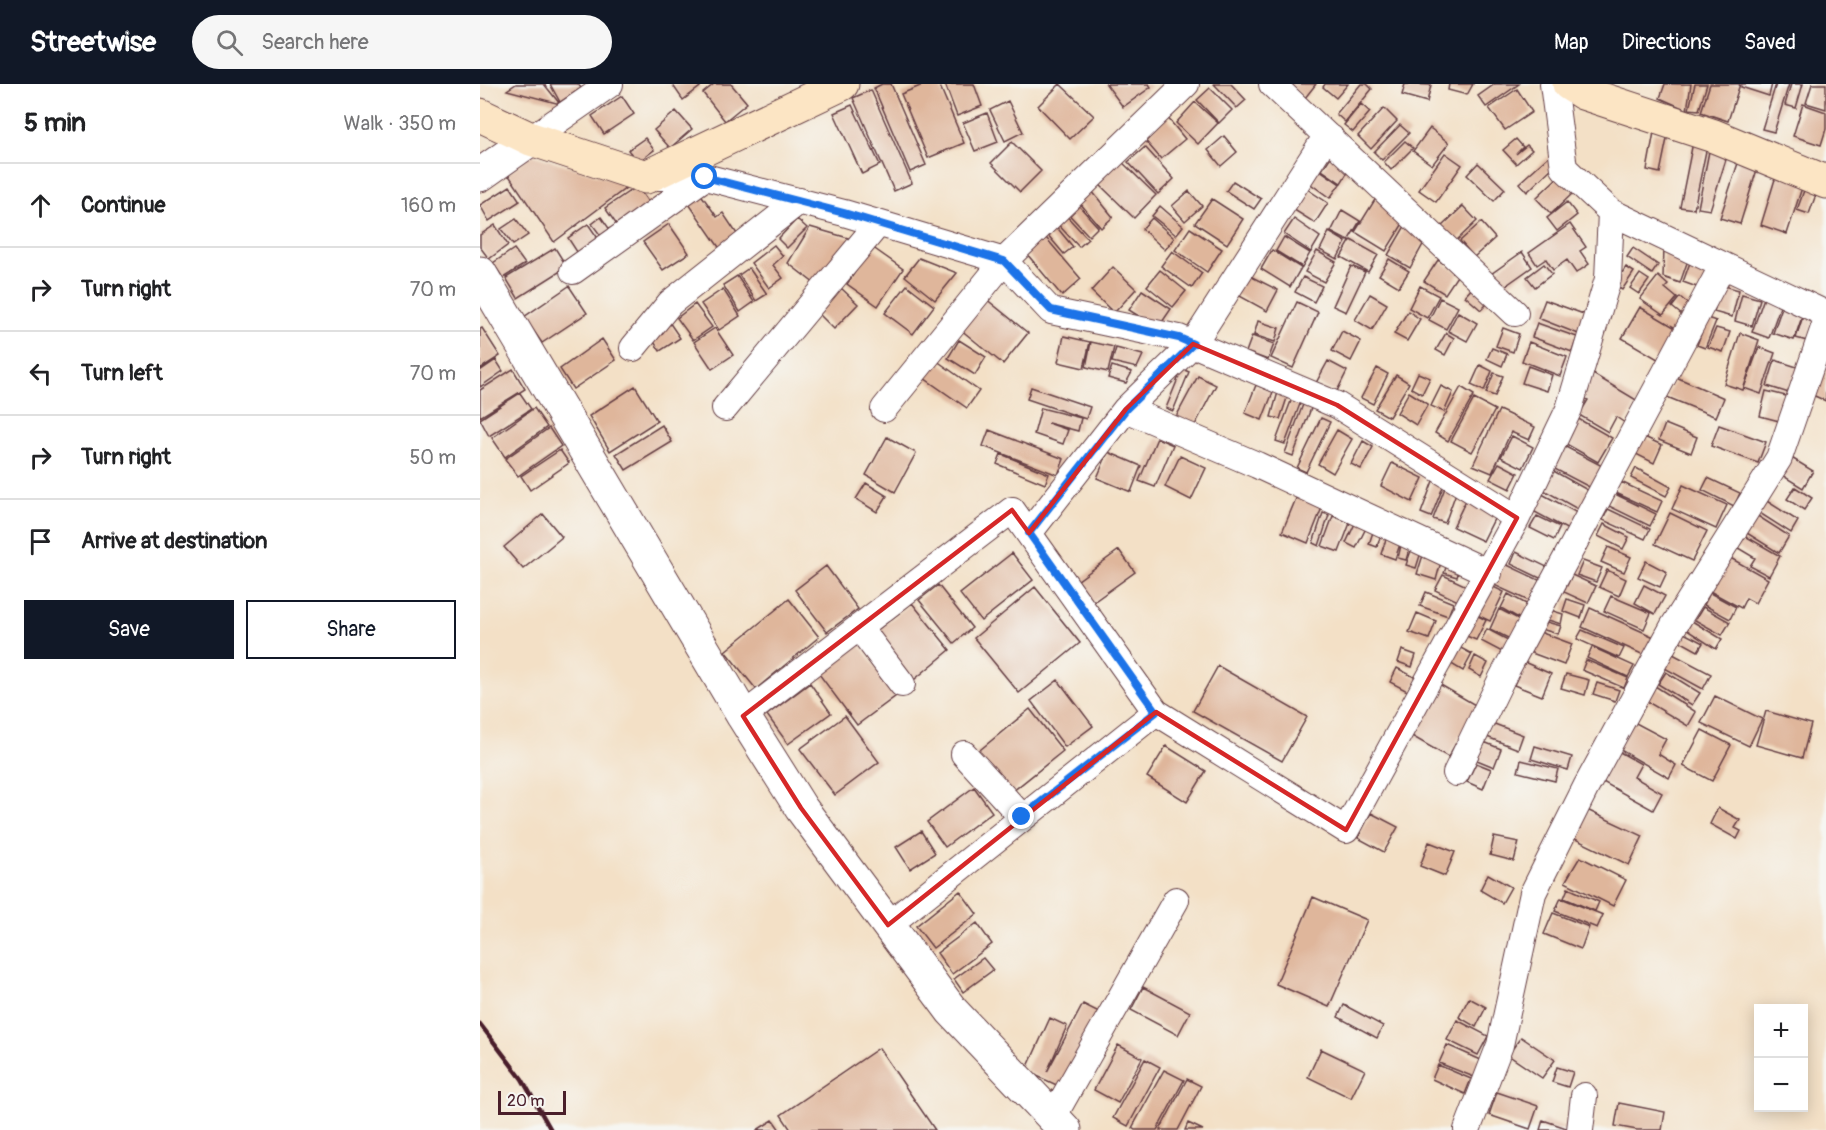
<!DOCTYPE html>
<meta charset="utf-8">
<style>
body{margin:0;font-family:Pangolin,sans-serif;background:#f6f6f6;color:#202124}
.controls{position:absolute;right:18px;bottom:18px;display:grid;overflow:hidden;border-radius:0px;box-shadow:0 3px 15px #0003}
.controls button{width:54px;height:54px;display:grid;place-items:center;padding:0;border:0;border-bottom:2px solid #e0e0e0;background:#fff;color:#202124;font:30px sans-serif}
.scale{position:absolute;left:18px;bottom:15px;width:68px;box-sizing:border-box;padding-left:6px;border:3px solid #4a1f2b;border-top:0;font-size:16px;line-height:21px;white-space:nowrap;color:#4a1f2b;-webkit-text-stroke:4px #f6f6f2;paint-order:stroke}
.stop{position:absolute;width:18px;height:18px;margin:-14px;border:4px solid #1a73e8;border-radius:50%;background:#fff}
.stop.end{background:#1a73e8;border-color:#fff;box-shadow:0 2px 6px #0008}
.list{margin:0;padding:0;list-style:none}
h2{display:flex;justify-content:space-between;align-items:center;height:78px;margin:0;padding:0 24px;font-size:26px}
h2 small{font-size:20px;font-weight:400;color:#757577}
.list li{display:grid;grid-template-columns:39px 1fr auto;gap:18px;align-items:center;box-sizing:border-box;height:84px;padding:0 24px;border-top:2px solid #e0e0e0}
.list b{display:block;font-size:22px;white-space:nowrap}
.list em{font-size:20px;font-style:normal;color:#757577}
.actions{display:flex;gap:12px;padding:18px 24px}
.actions a{flex:1;padding:14px 0;border:2px solid #111827;border-radius:0px;text-align:center;font-size:21px;color:#111827}
.actions .main{background:#111827;color:#fff}
.icon{flex:none;width:33px;height:33px;fill:none;stroke:currentColor;stroke-width:2;stroke-linecap:round;stroke-linejoin:round}
.map{position:relative;flex:none;width:1346px;height:1046px;overflow:hidden}
header{display:flex;align-items:center;gap:36px;box-sizing:border-box;height:84px;padding:0 30px;background:#111827;color:#fff}
header strong{font-size:28px}
nav{display:flex;gap:33px;margin-inline-start:auto;font-size:21px}
.search{width:420px;height:54px;background:#f6f6f6;display:flex;align-items:center;gap:15px;box-sizing:border-box;padding:0 21px;border-radius:33px;color:#757577;font-size:22px}
main{display:flex}
aside{flex:1;background:#fff}
.map>svg:first-child{display:block}
</style>
<header>
<strong>Streetwise</strong>
<div class="search"><svg class="icon" aria-label="search" viewBox="0 0 24 24"><circle cx="10" cy="10" r="6"/><path d="M15 15l6 6"/></svg>Search here</div>
<nav><a>Map</a><a>Directions</a><a>Saved</a></nav>
</header>
<main>
<aside>
<h2>5 min<small>Walk · 350 m</small></h2>
<ul class="list">
<li><svg class="icon" aria-label="ahead" viewBox="0 0 24 24"><path d="M12 20V5M6 11l6-6 6 6"/></svg><div><b>Continue</b></div><em>160 m</em></li>
<li><svg class="icon" aria-label="right" viewBox="0 0 24 24"><path d="M7 20v-9h11M14 6l5 5-5 5"/></svg><div><b>Turn right</b></div><em>70 m</em></li>
<li><svg class="icon" aria-label="left" viewBox="0 0 24 24"><path d="M17 20v-9H6M10 6l-5 5 5 5"/></svg><div><b>Turn left</b></div><em>70 m</em></li>
<li><svg class="icon" aria-label="right" viewBox="0 0 24 24"><path d="M7 20v-9h11M14 6l5 5-5 5"/></svg><div><b>Turn right</b></div><em>50 m</em></li>
<li><svg class="icon" aria-label="arrive" viewBox="0 0 24 24"><path d="M6 21V4h12l-3 4 3 4H6"/></svg><div><b>Arrive at destination</b></div></li>
</ul>
<div class="actions"><a class="main">Save</a><a>Share</a></div>
</aside>
<div class="map">
<svg width="1346" height="1046" viewBox="0 0 1346 1046">
<rect width="100%" height="100%" fill="#f6f6f2"/>
<filter id="ink" filterUnits="userSpaceOnUse"><feTurbulence type="fractalNoise" baseFrequency=".0167" numOctaves="2"/><feDisplacementMap in="SourceGraphic" scale="12" xChannelSelector="R" yChannelSelector="G"/><feConvolveMatrix kernelMatrix="1 2 1 2 8 2 1 2 1" color-interpolation-filters="sRGB"/></filter>
<filter id="wash" filterUnits="userSpaceOnUse"><feTurbulence type="fractalNoise" baseFrequency=".008" numOctaves="4" result="noise"/><feDisplacementMap in="SourceGraphic" scale="24" xChannelSelector="R" yChannelSelector="G"/><feGaussianBlur stdDeviation="1.35" result="paint"/><feColorMatrix in="noise" values="0 0 0 0 0 0 0 0 0 0 0 0 0 0 0 0 0 1.4 0 .05"/><feComposite in="paint" operator="in"/></filter>
<g filter="url(#wash)">
<rect width="100%" height="100%" fill="#f3e0c6"/>
<g id="blocks">
<!-- building -->
<path fill="#dfb69b" d="M36,0H64L80,20L27,6Z
M70,0H98L101,4L80,18Z
M192,0H218L220,3L203,16Z
M234,0H251L267,19L245,37L223,9Z
M402,0H411L446,81L430,88L394,4Z
M445,0H459L484,59L448,74L421,10Z
M465,0H494L502,22L477,32Z
M580,0L614,32L590,55L558,22Z
M626,0H669L671,3L643,23Z
M734,0H751L766,16L757,24Z
M808,0H836L825,14Z
M845,0H868L856,14L843,3Z
M881,0H887L892,5L865,38L856,30Z
M925,0L951,1L947,18L922,11Z
M969,0H993L987,11L968,6Z
M1015,0H1039L1006,23L998,12Z
M1185,0H1211L1207,26L1180,14Z
M1215,0H1227L1219,26L1209,25Z
M1230,0H1260L1248,37L1221,28Z
M1262,0H1292L1289,12L1261,3Z
M1296,0H1309L1294,48L1282,45Z
M1311,0H1323L1316,24L1305,21Z
M1332,0H1346V25L1326,19Z
M730,4L752,26L739,39L717,16Z
M1037,5L1052,28L1025,46L1009,24Z
M391,6L432,99L414,107L373,14Z
M142,12L154,30L124,50L112,32Z
M528,17L543,48L525,57L510,26Z
M715,18L738,39L718,60L696,39Z
M881,20L890,28L873,48L864,41Z
M1323,20L1346,28V45L1341,61L1313,52Z
M372,21L400,81L382,90L354,29Z
M904,24L917,37L891,65L878,52Z
M196,27L212,45L190,64L174,46Z
M507,29L518,58L495,67L483,39Z
M687,33L705,55L681,75L663,54Z
M920,41L929,49L902,76L894,68Z
M950,44L969,59L952,81L933,67Z
M1174,48L1188,50L1180,89L1167,86Z
M744,52L757,68L741,82L728,66Z
M165,54L174,66L158,78L148,66Z
M1036,55L1043,63L1036,70L1047,61L1052,66L1036,80L1023,66Z
M925,57L933,64L911,86L904,78Z
M532,58L561,87L540,108L511,79Z
M1213,58L1227,62L1214,125L1200,123Z
M1230,62L1249,66L1230,126L1218,124Z
M665,63L694,95L678,110L648,78Z
M965,69L982,81L956,118L939,106Z
M52,71L150,101L74,158L28,90Z
M852,71L871,83L861,99L842,86Z
M1069,72L1076,80L1047,108L1039,99Z
M1260,73L1279,79L1260,140L1240,134Z
M640,76L676,111L654,134L618,99Z
M998,79L1025,105L1014,117L987,91Z
M1299,82L1326,91L1307,150L1281,141Z
M837,84L860,100L850,114L828,98Z
M1078,93L1093,109L1071,130L1056,114Z
M753,97L781,115L774,125L746,107Z
M1327,98L1339,102L1329,130L1317,126Z
M607,101L633,133L621,144L594,112Z
M30,102L40,117L9,137L0,121Z
M157,102L173,125L141,147L125,124Z
M824,103L848,119L835,139L811,124Z
M709,107L722,122L705,137L692,122Z
M220,109L237,133L243,129L261,156L243,169L207,117Z
M592,114L618,143L609,152L582,123Z
M896,114L927,133L906,167L875,148Z
M732,115L763,135L747,160L715,139Z
M1087,118L1097,131L1077,147L1067,134Z
M680,122L703,142L696,151L672,132Z
M983,122L997,137L975,158L961,143Z
M581,126L608,155L599,163L572,134Z
M862,126L880,137L868,157L851,148Z
M121,133L133,150L124,156L112,140Z
M672,134L694,154L685,166L662,145Z
M36,135L48,151L33,161L21,145Z
M317,135L327,144L307,164L298,155Z
M570,135L593,163L584,170L561,143Z
M814,135L840,153L831,168L804,150Z
M1001,138L1015,154L994,173L980,157Z
M108,140L122,160L101,174L88,154Z
M189,140L209,169L183,186L163,158Z
M1090,140L1106,163L1100,167L1109,180L1096,189L1087,176L1073,186L1066,175L1057,181L1049,169Z
M15,141L28,161L9,175L0,163V151Z
M925,142L946,155L930,184L908,171Z
M330,143L375,156L339,203L308,179Z
M710,144L742,165L727,188L695,166Z
M561,148L601,195L582,212L542,164Z
M849,148L866,158L857,175L840,166Z
M804,153L830,169L822,183L796,167Z
M871,156L898,171L888,188L861,173Z
M294,161L303,172L293,181L303,194L289,204L271,179Z
M392,163L423,185L398,222L367,200Z
M75,164L87,183L38,214L26,194Z
M1153,164L1178,181L1172,190L1147,173Z
M1184,164L1209,173L1200,199L1183,193Z
M34,165L45,180L23,194L13,179Z
M792,166L821,184L810,203L781,185Z
M692,167L722,189L712,204L681,182Z
M837,167L856,178L844,198L825,188Z
M1042,168L1052,183L1021,205L1011,190Z
M1212,173L1233,180L1225,206L1203,198Z
M439,174L477,189L455,216L425,192Z
M909,175L929,187L919,203L899,191Z
M958,176L979,189L965,210L944,197Z
M1064,180L1072,190L1055,203L1047,193Z
M871,182L885,188L866,228L853,222Z
M633,183L656,205L634,229L611,207Z
M1146,183L1154,188L1142,206L1134,201Z
M269,184L287,210L276,217L259,191Z
M680,186L706,207L693,223L667,202Z
M766,190L798,206L787,227L756,210Z
M1160,190L1169,196L1159,210L1150,204Z
M257,192L274,218L260,228L243,201Z
M1178,192L1188,201L1185,204L1197,214L1183,231L1160,215Z
M823,193L842,202L834,218L815,208Z
M427,201L454,222L433,250L405,229Z
M1241,201L1259,206L1252,233L1234,228Z
M89,202L107,229L62,259L44,233Z
M940,202L959,212L947,234L929,224Z
M994,202L1010,217L1001,226L985,212Z
M361,204L378,220L354,245L338,229Z
M243,205L260,232L239,246L221,220Z
M662,206L691,225L678,244L649,226Z
M500,210L548,249L523,280L475,241Z
M890,210L907,220L892,246L875,236Z
M1262,210L1280,215L1272,242L1255,237Z
M1285,211L1302,217L1289,254L1272,248Z
M1200,213L1211,222L1203,232L1192,223Z
M960,214L978,223L966,245L949,236Z
M1065,216L1109,232L1101,251L1058,234Z
M817,218L838,228L813,284L791,274Z
M215,220L232,243L213,256L197,234Z
M1160,223L1199,246L1181,277L1142,254Z
M1302,223L1323,230L1314,256L1293,249Z
M928,227L940,235L927,257L914,250Z
M978,228L997,239L987,257L968,247Z
M1323,232L1334,235L1327,257L1316,254Z
M1227,234L1236,237L1225,264L1217,261Z
M187,235L200,254L180,267L167,247Z
M778,237L799,244L795,258L774,251Z
M1057,239L1097,253L1092,268L1052,253Z
M2,244L20,272L0,285V245Z
M235,244L253,271L232,285L214,258Z
M1023,244L1039,250L1033,268L1016,262Z
M1236,244L1250,248L1243,268L1228,263Z
M862,247L881,257L871,277L852,267Z
M966,249L974,254L965,271L956,266Z
M1260,249L1279,256L1263,306L1244,300Z
M584,252L610,258L604,284L578,278Z
M772,252L794,260L788,276L766,268Z
M122,255L136,276L93,305L80,285Z
M479,256L506,273L495,291L468,274Z
M611,258L634,263L628,288L606,283Z
M1049,258L1087,273L1080,292L1042,277Z
M1279,263L1295,269L1281,310L1264,304Z
M636,264L663,271L657,284L632,278Z
M1012,264L1027,270L1022,282L1007,275Z
M453,274L499,307L487,324L441,292Z
M16,276L23,287L0,303V287Z
M1295,276L1320,284L1312,310L1287,302Z
M848,277L867,287L856,309L836,299Z
M1341,280L1346,282V317L1328,309Z
M1000,281L1012,287L1004,307L991,301Z
M632,282L652,288L646,299L628,294Z
M1048,282L1072,291L1067,307L1042,299Z
M897,284L908,290L893,320L881,314Z
M33,285L45,305L0,333V306Z
M702,285L709,288L693,327L686,324Z
M938,289L950,294L942,310L931,304Z
M1014,289L1023,292L1015,312L1006,309Z
M1113,290L1158,317L1145,339L1136,333L1128,348L1099,331L1108,316L1100,312Z
M916,291L929,299L909,333L895,325Z
M718,292L736,301L714,343L696,333Z
M1196,293L1244,314L1236,333L1187,313Z
M776,301L793,308L782,336L765,329Z
M155,302L177,337L130,367L109,332Z
M961,302L973,308L964,328L951,322Z
M551,303L610,323L606,335L547,315Z
M981,303L994,311L968,357L955,349Z
M1286,307L1310,313L1303,338L1280,332Z
M798,308L808,311L800,335L791,333Z
M929,308L948,320L936,341L917,329Z
M40,309L51,325L9,352L0,335Z
M814,309L823,312L805,360L796,357Z
M825,315L833,319L813,372L805,369Z
M994,315L1015,326L992,368L971,357Z
M54,324L67,343L25,373L12,354Z
M561,324L601,334L598,347L568,339L588,346L583,360L554,350Z
M1019,326L1055,343L1049,356L1031,348L1012,389L993,381Z
M1095,333L1132,354L1118,378L1081,357Z
M841,334L850,338L826,388L817,384Z
M1185,340L1217,353L1211,369L1179,356Z
M182,341L192,358L146,386L136,370Z
M1239,341L1286,358L1278,379L1231,362Z
M69,344L81,362L38,392L25,375Z
M509,346L584,375L578,391L503,362Z
M857,346L872,355L853,389L838,380Z
M1032,352L1053,363L1043,384L1021,373Z
M1162,352L1182,361L1174,379L1154,369Z
M407,353L436,369L415,408L386,391Z
M677,354L693,361L675,403L659,397Z
M883,357L893,363L881,385L871,380Z
M1080,360L1128,385L1117,407L1069,382Z
M80,366L89,379L50,406L41,392Z
M628,368L661,382L651,408L617,394Z
M521,370L569,390L565,400L517,380Z
M700,372L726,384L711,416L685,403Z
M1310,373L1333,387L1323,404L1300,390Z
M912,379L943,394L932,418L901,402Z
M1019,379L1038,389L1030,405L1010,395Z
M1156,384L1191,403L1186,412L1151,394Z
M1070,385L1111,408L1101,427L1060,404Z
M1228,394L1260,409L1254,422L1222,406Z
M953,397L964,400L951,433L941,429Z
M1141,398L1182,417L1177,428L1136,409Z
M386,399L407,412L397,428L376,415Z
M966,401L977,406L965,439L953,435Z
M1203,401L1247,421L1236,445L1192,425Z
M1315,403L1332,414L1324,426L1307,415Z
M820,405L845,416L828,459L802,448Z
M1062,410L1101,431L1092,448L1053,427Z
M1135,410L1176,430L1170,442L1129,422Z
M987,414L1017,429L1003,457L973,443Z
M1282,414L1318,437L1311,449L1275,426Z
M1128,425L1170,445L1165,455L1123,436Z
M843,429L849,431L839,462L833,459Z
M1190,429L1227,447L1212,477L1175,460Z
M1273,429L1309,452L1299,469L1262,446Z
M63,430L82,453L43,485L24,463Z
M853,432L870,439L859,468L842,462Z
M1057,432L1080,443L1074,456L1050,444Z
M878,433L889,438L876,464L866,459Z
M1124,440L1149,453L1143,465L1118,452Z
M894,445L902,447L897,463L889,460Z
M908,449L922,454L915,475L901,470Z
M1260,449L1300,472L1289,492L1270,482L1275,474L1253,461Z
M922,457L931,459L926,476L918,474Z
M934,458L943,462L936,484L926,481Z
M1128,463L1151,473L1144,488L1121,478Z
M639,466L655,488L612,519L597,497Z
M944,468L962,474L956,496L937,490Z
M1036,468L1067,483L1062,495L1031,480Z
M532,469L553,496L501,537L480,510Z
M1245,471L1288,495L1275,519L1266,514L1261,524L1226,505L1231,495L1238,498L1232,495Z
M969,475L981,480L977,493L964,489Z
M1103,477L1122,484L1116,498L1097,491Z
M1166,477L1187,488L1180,503L1158,493Z
M1023,479L1061,497L1051,518L1012,500Z
M346,482L378,525L347,548L315,506Z
M1127,486L1146,495L1139,512L1119,503Z
M963,491L991,504L984,520L955,506Z
M1092,491L1116,502L1108,519L1084,508Z
M1005,499L1024,508L1010,537L991,528Z
M458,501L492,544L474,559L439,516Z
M1164,501L1185,512L1175,530L1155,519Z
M555,503L600,559L539,609L494,554Z
M946,508L973,519L968,532L940,522Z
M1230,509L1256,523L1250,535L1224,521Z
M1028,510L1050,522L1042,536L1021,524Z
M1131,512L1171,529L1164,545L1124,527Z
M309,515L339,553L276,605L245,567Z
M1087,515L1105,521L1101,534L1083,527Z
M432,519L470,566L429,600L391,551Z
M1223,523L1250,538L1242,551L1215,536Z
M1110,524L1174,553L1166,572L1102,543Z
M1019,525L1044,538L1034,557L1010,545Z
M1067,525L1083,530L1081,540L1065,535Z
M937,529L956,537L949,555L929,548Z
M992,529L1006,536L996,556L982,550Z
M1063,537L1081,542L1078,550L1061,545Z
M1212,537L1242,555L1236,565L1207,546Z
M1007,545L1028,556L1022,568L1001,557Z
M1102,546L1144,564L1139,574L1097,555Z
M1057,547L1092,560L1084,581L1049,568Z
M1202,548L1223,559L1218,567L1198,556Z
M376,556L416,612L377,641L336,586Z
M977,562L992,570L983,587L968,578Z
M1112,563L1154,582L1148,593L1107,574Z
M922,566L936,571L932,583L918,578Z
M1189,568L1231,590L1223,605L1181,582Z
M995,572L1008,579L1001,593L989,586Z
M1106,576L1148,594L1144,604L1102,586Z
M1044,578L1071,590L1062,612L1034,601Z
M738,582L827,633L802,677L713,627Z
M917,584L938,595L931,609L910,598Z
M1186,588L1220,609L1212,621L1178,600Z
M1086,590L1109,596L1105,611L1081,604Z
M578,596L613,642L585,663L551,617Z
M330,599L351,629L308,660L287,631Z
M1117,599L1139,606L1135,617L1113,610Z
M959,600L997,622L968,673L930,651Z
M1175,602L1216,628L1208,642L1166,617Z
M1235,612L1282,635L1269,662L1221,639Z
M550,625L583,667L528,711L495,670Z
M1286,627L1331,640L1322,674L1276,661Z
M365,632L399,678L355,711L320,665Z
M1152,637L1186,655L1178,670L1196,681L1189,694L1137,664Z
M1012,639L1043,651L1038,665L1007,653Z
M1222,646L1251,661L1232,697L1203,682Z
M1004,658L1021,665L1014,683L997,676Z
M686,662L726,687L707,718L667,693Z
M1055,662L1092,673L1088,686L1051,675Z
M1138,667L1161,680L1154,693L1182,709L1173,726L1121,697Z
M1041,676L1078,685L1075,697L1038,688Z
M996,679L1011,685L1003,705L987,698Z
M494,703L512,728L465,763L447,738Z
M1238,724L1260,736L1255,744L1261,747L1257,755L1230,740Z
M1107,726L1163,752L1149,781L1093,754Z
M891,729L918,743L904,768L878,754Z
M441,747L455,769L430,785L416,763Z
M1014,753L1039,758L1034,777L1010,771Z
M949,758L975,768L965,792L940,782Z
M1100,773L1146,796L1133,822L1085,798Z
M1008,790L1031,803L1022,819L1000,806Z
M1088,804L1119,818L1115,827L1084,814Z
M480,807L497,830L453,864L436,842Z
M833,813L887,836L849,923L796,900Z
M1081,814L1123,831L1117,844L1075,827Z
M1073,829L1109,843L1101,865L1064,850Z
M497,839L512,860L472,890L457,869Z
M503,874L513,886L483,908L474,895Z
M663,903L710,928L698,951L651,926Z
M989,914L1006,923L996,943L979,933Z
M603,920L619,928L581,1003L546,987L570,934L587,942L567,988Z
M864,921L903,942L897,954L858,933Z
M977,936L1008,952L998,971L967,956Z
M1041,953L1075,976L1062,994L1028,971Z
M638,961L662,974L638,1019L614,1006Z
M967,961L1001,976L994,993L959,979Z
M399,964L455,1046H311L301,1031Z
M841,965L885,986L871,1014L828,993Z
M665,975L680,983L648,1042L633,1034Z
M958,981L991,995L985,1010L952,995Z
M1077,983L1093,988L1088,1003L1072,998Z
M684,986L704,996L677,1046H655L652,1044Z
M707,995L721,1002L698,1046H680Z
M1017,1008L1058,1022L1050,1045L1009,1031Z
M1139,1019L1185,1028L1182,1046H1157L1135,1042Z
M293,1036L300,1046H277Z
M1063,1036L1092,1046H1060Z
M708,1039L723,1046H705Z"/>
</g>
</g>
<g filter="url(#ink)">
<use href="#blocks" fill-opacity="0" stroke="#633c42" stroke-width="1.5"/>
<g fill="none" stroke-linecap="round" stroke-linejoin="round">
<defs>
<path id="minor" d="M792,0L1035,229
M51,55L130,0
M172,93H225L364,129L524,177L706,0
M1131,128L1346,230
M93,187L225,93
M153,264L190,219L319,117
M245,324L398,140
M404,325L524,177L571,227L699,254L857,321L1037,434L1089,325L1128,195L1131,128L1084,84L1073,0
M646,325L777,381L1009,489
M549,449L646,325L713,260L842,59L851,54
M379,543L422,600
M676,628L866,746L1037,434
M263,632L532,426L676,628L408,841
M484,670L542,733
M976,689L1022,594L1243,181
M573,1033L696,816
M987,1046L1020,961L1053,809L1106,703L1193,543L1299,374L1346,238
M1100,1046L1104,1012"/>
<path id="tertiary" d="M0,91L51,55
M0,189L263,632L321,724L472,927L585,1046"/>
<path id="secondary" d="M1089,0L1103,9L1234,52L1346,98
M0,31L51,55L166,93L362,0"/>
</defs>
<!-- minor casing -->
<use href="#minor" stroke="#633c42" stroke-width="28"/>
<!-- tertiary casing -->
<use href="#tertiary" stroke="#633c42" stroke-width="35"/>
<!-- secondary casing -->
<use href="#secondary" stroke="#633c42" stroke-width="35"/>
<!-- minor -->
<use href="#minor" stroke="#fff" stroke-width="26"/>
<!-- tertiary -->
<use href="#tertiary" stroke="#fff" stroke-width="33"/>
<!-- secondary -->
<use href="#secondary" stroke="#fce5c4" stroke-width="33"/>
<!-- rail -->
<path stroke="#4a1f2b" stroke-width="4.5" d="M0,940L42,995L71,1046"/>
</g>
</g>
<g fill="none" stroke-linecap="round" stroke-linejoin="round" filter="url(#ink)">
<!-- route -->
<path stroke="#1a73e8" stroke-width="8" d="M225,93L364,129L524,177L571,226L699,254L713,260L646,325L549,449L676,628L542,733"/>
</g>
<!-- marked area -->
<path fill="none" stroke="#d62828" stroke-width="4.5" stroke-linejoin="round" d="M713,260L857,321L1037,434L866,746L676,628L408,841L321,724L263,632L532,426L549,449L646,325Z"/>
</svg>
<div class="controls">
<button>+</button>
<button>−</button>
</div>
<div class="scale">20 m</div>
<div class="stop" style="left:225px;top:93px"></div>
<div class="stop end" style="left:542px;top:733px"></div>
</div>
</main>
